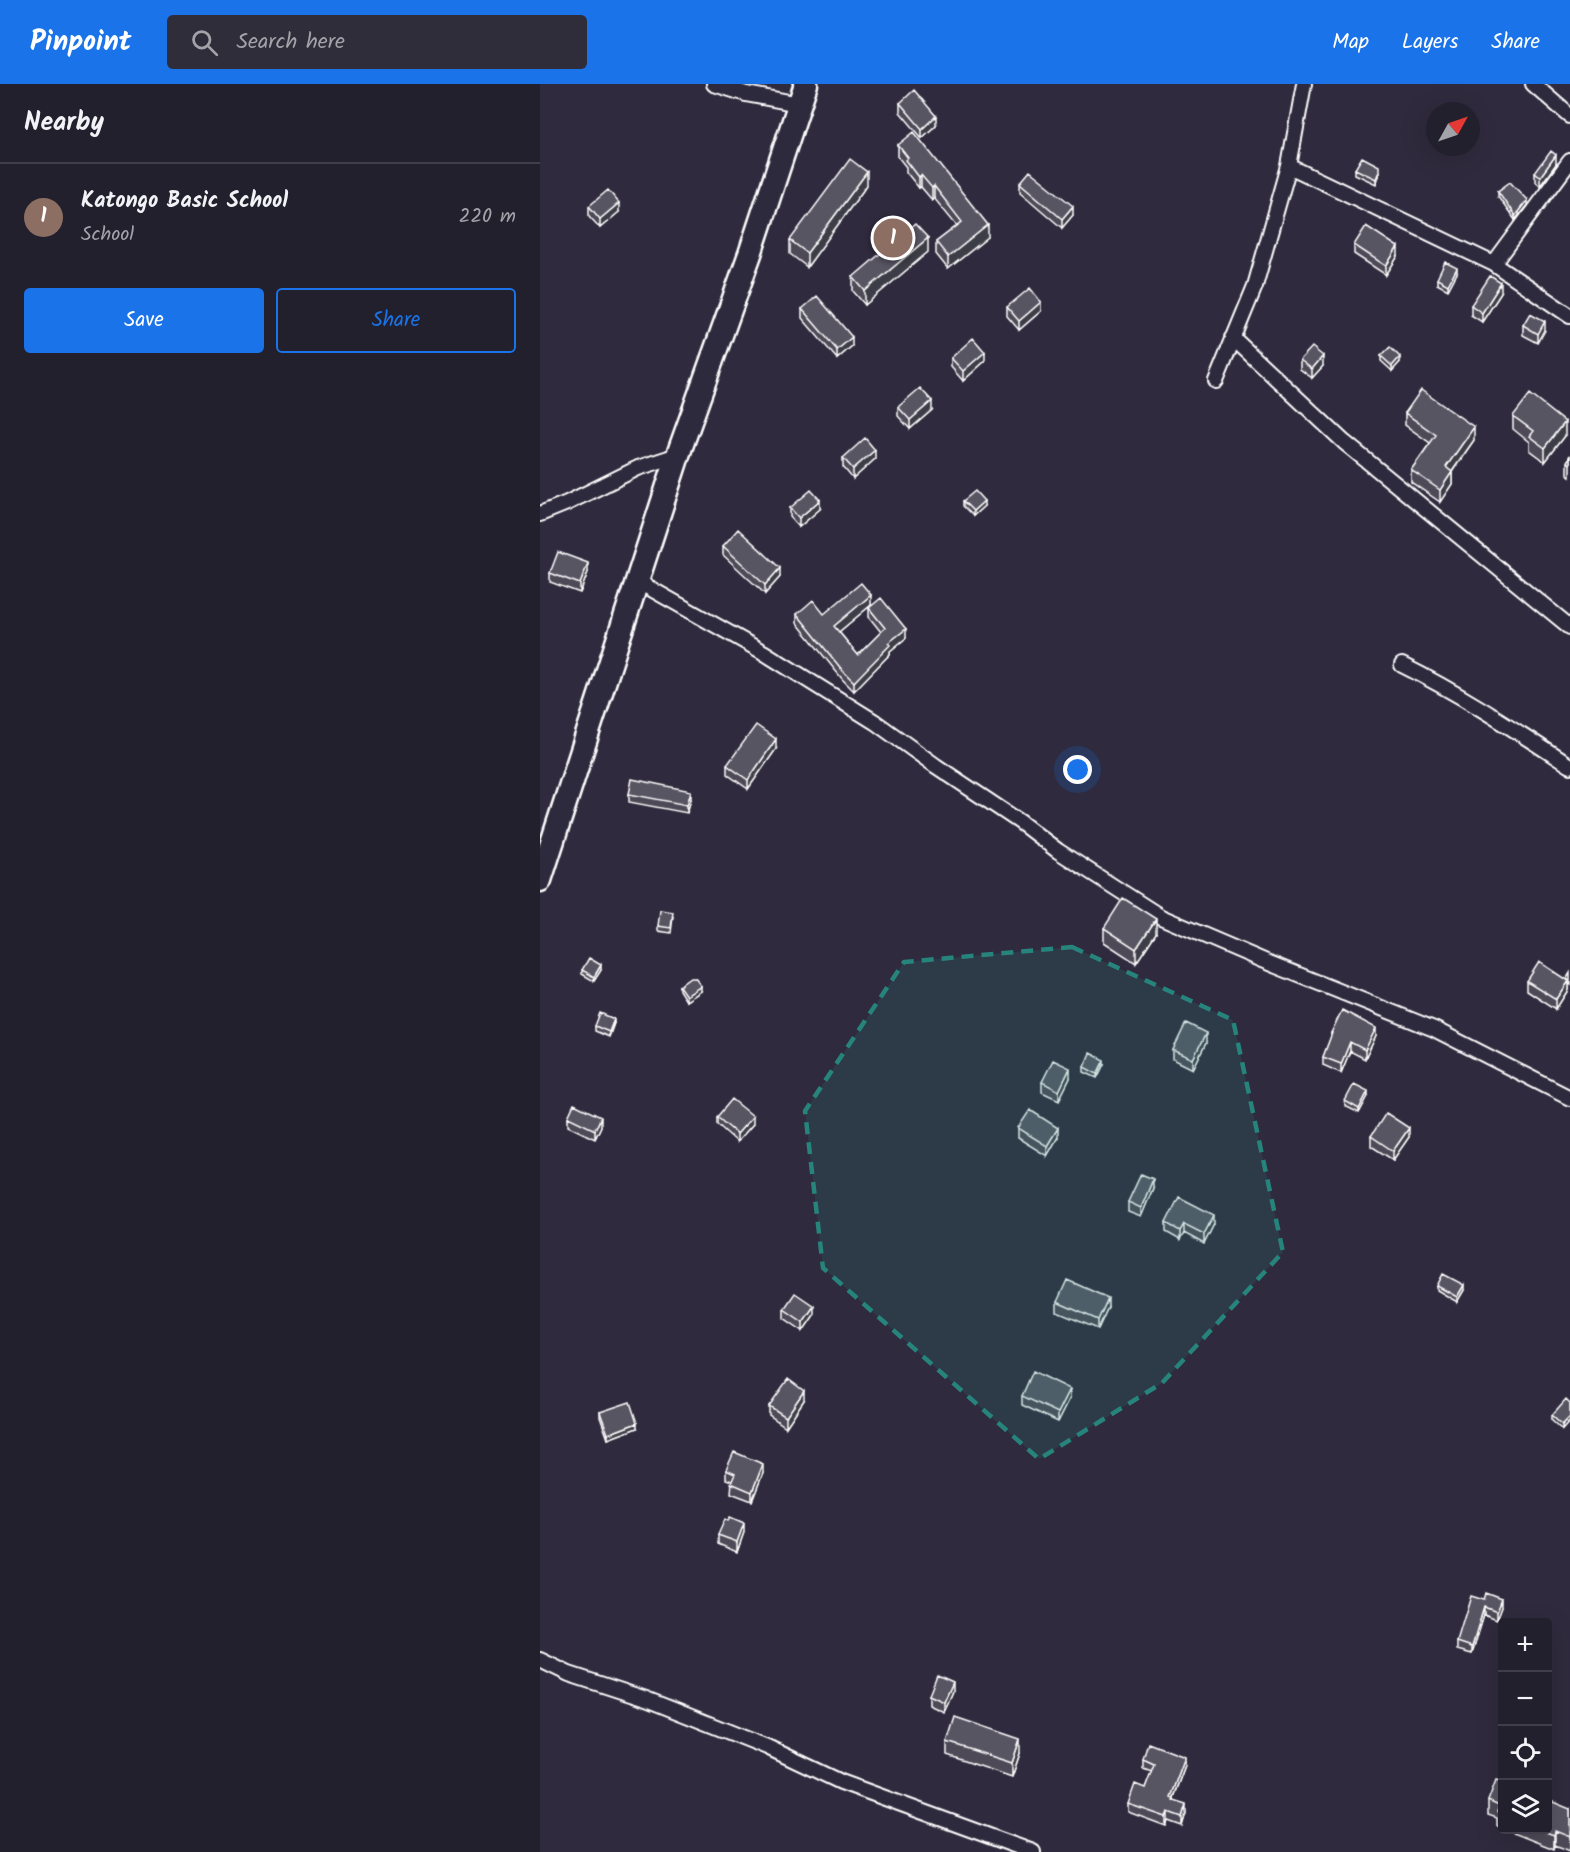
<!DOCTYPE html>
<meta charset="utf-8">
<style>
body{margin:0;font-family:Kalam,sans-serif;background:#2f2d3a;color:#f1f3f6}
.controls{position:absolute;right:18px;bottom:18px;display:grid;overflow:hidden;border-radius:6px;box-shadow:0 6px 24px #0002}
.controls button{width:54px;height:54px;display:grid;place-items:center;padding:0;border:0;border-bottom:2px solid #403e4a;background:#23202e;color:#f1f3f6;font:30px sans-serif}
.compass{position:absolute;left:886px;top:18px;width:54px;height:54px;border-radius:50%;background:#23202e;box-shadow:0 6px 24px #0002;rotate:50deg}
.you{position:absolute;left:538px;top:686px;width:21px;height:21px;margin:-15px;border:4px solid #fff;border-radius:50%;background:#1a73e8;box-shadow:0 0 0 9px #1a73e833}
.badge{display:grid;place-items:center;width:39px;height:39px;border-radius:50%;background:#1a73e8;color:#fff;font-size:20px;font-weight:700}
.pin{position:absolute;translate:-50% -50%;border:3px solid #fff;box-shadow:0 2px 6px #0006}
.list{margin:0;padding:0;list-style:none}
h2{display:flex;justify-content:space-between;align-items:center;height:78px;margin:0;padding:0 24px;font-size:26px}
h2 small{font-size:20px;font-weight:400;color:#a3a3aa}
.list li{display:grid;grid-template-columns:39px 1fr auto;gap:18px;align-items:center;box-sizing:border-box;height:108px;padding:0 24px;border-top:2px solid #403e4a}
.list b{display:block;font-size:22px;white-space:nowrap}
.list p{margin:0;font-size:20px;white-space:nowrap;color:#a3a3aa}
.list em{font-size:20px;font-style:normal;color:#a3a3aa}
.actions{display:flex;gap:12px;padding:18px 24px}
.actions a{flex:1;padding:14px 0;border:2px solid #1a73e8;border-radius:6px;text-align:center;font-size:21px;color:#1a73e8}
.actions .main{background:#1a73e8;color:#fff}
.icon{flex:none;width:33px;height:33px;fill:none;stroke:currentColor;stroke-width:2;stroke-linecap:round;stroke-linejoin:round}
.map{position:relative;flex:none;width:1030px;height:1768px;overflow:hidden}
header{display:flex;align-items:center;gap:36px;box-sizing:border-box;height:84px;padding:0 30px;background:#1a73e8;color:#fff}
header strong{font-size:28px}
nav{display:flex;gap:33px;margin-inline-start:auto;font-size:21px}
.search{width:420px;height:54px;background:#2f2d3a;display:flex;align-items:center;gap:15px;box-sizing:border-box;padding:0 21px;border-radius:6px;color:#a3a3aa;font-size:22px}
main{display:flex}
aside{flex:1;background:#23202e}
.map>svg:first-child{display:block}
</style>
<header>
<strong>Pinpoint</strong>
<div class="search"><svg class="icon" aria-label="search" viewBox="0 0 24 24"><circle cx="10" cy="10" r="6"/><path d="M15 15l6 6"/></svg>Search here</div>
<nav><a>Map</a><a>Layers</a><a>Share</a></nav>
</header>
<main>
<aside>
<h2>Nearby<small></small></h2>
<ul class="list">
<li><span class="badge" style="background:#8d6e63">1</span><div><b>Katongo Basic School</b><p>School</p></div><em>220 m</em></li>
</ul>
<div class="actions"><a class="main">Save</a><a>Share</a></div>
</aside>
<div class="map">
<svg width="1030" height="1768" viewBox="0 0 1030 1768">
<rect width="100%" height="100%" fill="#2f2a3d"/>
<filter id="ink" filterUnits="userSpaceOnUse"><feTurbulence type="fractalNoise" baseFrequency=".0167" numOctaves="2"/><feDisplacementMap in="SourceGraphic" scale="12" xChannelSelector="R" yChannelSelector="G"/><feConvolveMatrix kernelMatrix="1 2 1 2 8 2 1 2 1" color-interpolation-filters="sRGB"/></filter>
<g filter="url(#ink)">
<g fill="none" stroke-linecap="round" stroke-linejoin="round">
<defs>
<path id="minor" d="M174,0L206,10L259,20
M993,0L1030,32
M1030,77L954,180L1030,232
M749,82L954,180
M693,254L804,358L1030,543
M676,297L715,202L749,82L764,0
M0,430L27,419L98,384L138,371
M97,497L223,568L335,638L396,682L480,738L518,767L621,833L724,877L894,945L1030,1014
M862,581C921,610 975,646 1030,682
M0,1576L29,1590L106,1615L227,1663L301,1698L493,1768"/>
<path id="primary" d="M0,796L138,371L210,170L266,0"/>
</defs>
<!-- minor casing -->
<use href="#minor" stroke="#fff" stroke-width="18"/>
<!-- primary casing -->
<use href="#primary" stroke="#fff" stroke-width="27"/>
<!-- minor -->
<use href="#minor" stroke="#2f2a3d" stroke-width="14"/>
<!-- primary -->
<use href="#primary" stroke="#2f2a3d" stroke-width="22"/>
</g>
<!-- wall -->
<path fill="#4d4956" stroke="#fff" stroke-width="1.5" d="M360,19L396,41L382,54L360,28Z
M358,61L448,153L408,185L396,170V158L417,142L394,114L392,116L381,103L379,104L366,88V83L358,73Z
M1016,80L1000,102L995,98V89Z
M815,85L839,92L836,100L815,90Z
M480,99L533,131L522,144L480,108Z
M327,101L267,183L250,170V156Z
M958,107L987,121L975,136L958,112Z
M49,122L79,128L60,144L49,132Z
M814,161L858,172L846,191L814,170Z
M388,168L325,221L313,207V193Z
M917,189L908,206L897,200V195Z
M961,209L942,238L931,231V221Z
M467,223L501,227L479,246L467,232Z
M262,225L312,262L297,275L262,234Z
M983,241L1005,246L998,259L983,251Z
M841,272L860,278L852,287L841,277Z
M411,274L445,277L423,297L411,283Z
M760,276L783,282L772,294L760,285Z
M358,323L392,326L370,345L358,332Z
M865,329L934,356L912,388V400L900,418L871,398V386L890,359L865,341Z
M973,332L1025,352L1005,378L989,366V358L973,345Z
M1030,371V392L1027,390V378Z
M303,374L335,375L313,395L303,383Z
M423,417L444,422L433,432L423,422Z
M250,424L280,425L259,443L250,433Z
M183,462L240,493L225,510L183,471Z
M48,488L40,509L10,498V489Z
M331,521L299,548L318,571L341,548L329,533V524L366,554L350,567V570L314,607L303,596L257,539V530H284Z
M236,665L208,705L187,690V681Z
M89,710L151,715L147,729L89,718Z
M133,833L131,849L118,847V842Z
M564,844L616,849L596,879L564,858Z
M42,886H61L54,897L42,890Z
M1030,889V901L1028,899V906L1016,925L987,906V897L1027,896V894Z
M139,902L161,907L146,917L139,906Z
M74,939L69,953L55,947V942Z
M791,949L836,952L825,975L810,967L801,989L783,981V973L791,953Z
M666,959L653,985L633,975V966Z
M564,980L557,994L544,988V983Z
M530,994L519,1016L502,1008V998Z
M828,1012L819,1029L805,1022V1017Z
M28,1033L61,1042L55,1055L28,1042Z
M177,1033L213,1040L197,1058L177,1040Z
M478,1044L518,1053L507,1072L478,1054Z
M831,1052L869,1053L853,1076L831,1062Z
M613,1104L601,1133L588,1128V1118Z
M626,1139L674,1140L664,1160L644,1149L640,1156L626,1148Z
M897,1202L924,1206L917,1218L897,1206Z
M517,1218L568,1223L558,1245L517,1228Z
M244,1225L274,1231L263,1247L244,1234Z
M482,1312L530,1314L518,1338L482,1321Z
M264,1316L246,1343L229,1331V1322Z
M1030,1319V1336L1022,1345L1012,1336V1331Z
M60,1328L97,1344L68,1355L60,1333Z
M186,1386L223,1389L212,1417L191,1409L192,1397L186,1395Z
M204,1448L197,1468L178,1460V1451Z
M944,1516L962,1523L957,1536L944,1531L932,1570L917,1566V1558Z
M413,1607L404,1628L389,1621V1611Z
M407,1658L480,1669L472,1693L407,1671Z
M603,1675L645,1681L633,1714V1716L646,1729L642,1742L628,1737L626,1742L588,1728V1720L605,1704L612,1687L603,1684Z
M963,1698V1744L957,1742V1734L948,1731V1717Z
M1030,1725V1767L1015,1761L1014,1765L966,1746H1008Z"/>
<!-- shaded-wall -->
<path fill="#3e3c46" stroke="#fff" stroke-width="1.5" d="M396,32V41L382,54V45Z
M1016,71V80L1000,102V93Z
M839,87V92L836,100V95Z
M327,88V101L267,183V169Z
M381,91V103L379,104V93Z
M394,102V114L392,116V104Z
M987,116V121L975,136V132Z
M79,119V128L60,144V135Z
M533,122V131L522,144V135Z
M448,141V153L408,185V173Z
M388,154V168L325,221V207Z
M858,163V172L846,191V182Z
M917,184V189L908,206V201Z
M961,199V209L942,238V229Z
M501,218V227L479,246V237Z
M1005,237V246L998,259V250Z
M312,253V262L297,275V266Z
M445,268V277L423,297V287Z
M783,272V282L772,294V285Z
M860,273V278L852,287V282Z
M392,317V326L370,345V336Z
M1025,338V352L1005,378V364Z
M934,343V356L906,396V383Z
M335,366V375L313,395V385Z
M912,388V400L900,418V406Z
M280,416V425L259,443V434Z
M444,417V422L433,432V427Z
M48,479V488L40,509V500Z
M240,484V493L225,510V501Z
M331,511V521L294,552V542Z
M366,545V554L350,567V570L314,607V598L348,559Z
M236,655V665L208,705V696Z
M151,707V715L147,729V721Z
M616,835V849L596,879V865Z
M61,881V886L54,897V893Z
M1028,897V906L1016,925V915Z
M161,902V907L146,917V912Z
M74,935V939L69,953V948Z
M836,944V952L825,975V966Z
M666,949V959L653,985V975Z
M810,958V967L801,989V980Z
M564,976V980L557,994V990Z
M530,984V994L519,1016V1007Z
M828,1007V1012L819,1029V1025Z
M213,1032V1040L197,1058V1050Z
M61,1033V1042L55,1055V1046Z
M518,1044V1053L507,1072V1062Z
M869,1044V1053L853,1076V1067Z
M613,1095V1104L601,1133V1124Z
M674,1131V1140L664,1160V1150Z
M644,1140V1149L640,1156V1147Z
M924,1201V1206L917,1218V1213Z
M568,1214V1223L558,1245V1236Z
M274,1222V1231L263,1247V1238Z
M530,1305V1314L518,1338V1329Z
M264,1307V1316L246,1343V1333Z
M1030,1332V1336L1022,1345V1340Z
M97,1339V1344L68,1355V1350Z
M223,1380V1389L212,1417V1408Z
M204,1439V1448L197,1468V1458Z
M962,1515V1523L957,1536V1528Z
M944,1523V1531L932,1570V1563Z
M413,1598V1607L404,1628V1618Z
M480,1655V1669L472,1693V1679Z
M645,1673V1681L630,1721V1713Z
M646,1720V1729L642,1742V1733Z
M628,1728V1737L626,1742V1733Z
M1015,1747V1761L1014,1765V1751Z"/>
<!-- building -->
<path fill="#595564" stroke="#fff" stroke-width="1.5" d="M374,6L396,32L382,45L360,19Z
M374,48L448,141L408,173L396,158L422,138L394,102L392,104L381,91L379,93L366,76L368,74L358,61Z
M1011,67L1016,71L1000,93L995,89Z
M822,73L839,82V87L836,95L815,85Z
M310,75L327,88L267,169L250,156Z
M490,87L533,122L522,135L480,99Z
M970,98L987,116L975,132L958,107Z
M68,106L79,119L60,135L49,122Z
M375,140L388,154L325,207L313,193Z
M826,142L858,163L846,182L814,161Z
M905,178L917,184L908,201L897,195Z
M950,192L961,199L942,229L931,221Z
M490,204L501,218L479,237L467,223Z
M277,212L312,253L297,266L262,225Z
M990,229L1005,237L998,250L983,241Z
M433,254L445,268L423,287L411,274Z
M772,263L783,272L772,285L760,276Z
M850,263L860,273L852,282L841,272Z
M380,304L392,317L370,336L358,323Z
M881,306L934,343L906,383L912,388L900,406L871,386L896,351L865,329Z
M990,310L1025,338L1005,364L989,352L993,347L973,332Z
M325,354L335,366L313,385L303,374Z
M1030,371V380L1027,378Z
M271,406L280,416L259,434L250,424Z
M435,407L444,417L433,427L423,417Z
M198,445L240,484L225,501L183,462Z
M18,468L48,479L40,500L10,489Z
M321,499L331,511L294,542L318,571L345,544L329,524L341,514L366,545L348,559L350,561L314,598L303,587L257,530L273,516L284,530Z
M216,641L236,655L208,696L187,681Z
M92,695L151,707L147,721L89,710Z
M583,814L616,835L596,865L564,844Z
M120,826L133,828L131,844L118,842Z
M49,874L61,881L54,893L42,886Z
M999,878L1028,897L1016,915L987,897Z
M150,894H155L161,902L146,912L139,902Z
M802,926L836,944L825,966L810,958L801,980L783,973L792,949H791Z
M60,929L74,935L69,948L55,942Z
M646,939L666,949L653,975L633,966Z
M550,969L564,976L557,990L544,983Z
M513,976L530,984L519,1007L502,998Z
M814,1000L828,1007L819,1025L805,1017Z
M192,1015L213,1032L197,1050L177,1033Z
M34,1020L61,1033L55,1046L28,1033Z
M490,1026L518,1044L507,1062L478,1044Z
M846,1029L869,1044L853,1067L831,1052Z
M601,1090L613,1095L601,1124L588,1118Z
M639,1113L674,1131L664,1150L644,1140L640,1147L626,1139Z
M903,1190L924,1201L917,1213L897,1202Z
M527,1196L568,1214L558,1236L517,1218Z
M255,1209L274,1222L263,1238L244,1225Z
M493,1287L530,1305L518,1329L482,1312Z
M248,1295L264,1307L246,1333L229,1322Z
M1026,1315L1030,1319V1332L1022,1340L1012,1331Z
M90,1318L97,1339L68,1350L60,1328Z
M194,1368L223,1380L212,1408L191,1399L195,1390L186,1386Z
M190,1433L204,1439L197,1458L178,1451L185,1435L188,1437Z
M946,1509L962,1515L957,1528L944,1523L932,1563L917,1558L931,1512L944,1516Z
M397,1591L413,1598L404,1618L389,1611Z
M415,1633L480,1655L472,1679L407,1658Z
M608,1659L645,1673L630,1713L633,1714V1716L646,1720L642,1733L628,1728L626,1733L588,1720L595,1700L605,1704L614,1680L603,1675Z
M956,1696L963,1698V1730L957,1728L959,1722L948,1717Z
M1008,1716L1030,1725V1753L1015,1747L1014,1751L1000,1746H1008Z"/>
</g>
<!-- marked area -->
<path fill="#27847c" fill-opacity="0.2" stroke="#27847c" stroke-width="4.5" stroke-dasharray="12 8" stroke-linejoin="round" d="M532,863L693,936L743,1168L622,1299L499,1375L283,1184L265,1027L364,878Z"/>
</svg>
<div class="controls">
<button>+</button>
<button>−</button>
<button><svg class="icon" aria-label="locate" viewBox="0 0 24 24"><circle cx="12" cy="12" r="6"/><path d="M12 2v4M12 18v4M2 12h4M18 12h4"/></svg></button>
<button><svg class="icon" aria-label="layers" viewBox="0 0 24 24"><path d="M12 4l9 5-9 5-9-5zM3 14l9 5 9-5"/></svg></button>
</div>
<svg class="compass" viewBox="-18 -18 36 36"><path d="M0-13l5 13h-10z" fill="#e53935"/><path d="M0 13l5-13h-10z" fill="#a3a3aa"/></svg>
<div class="you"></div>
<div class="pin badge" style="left:353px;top:154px;background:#8d6e63">1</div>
</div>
</main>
